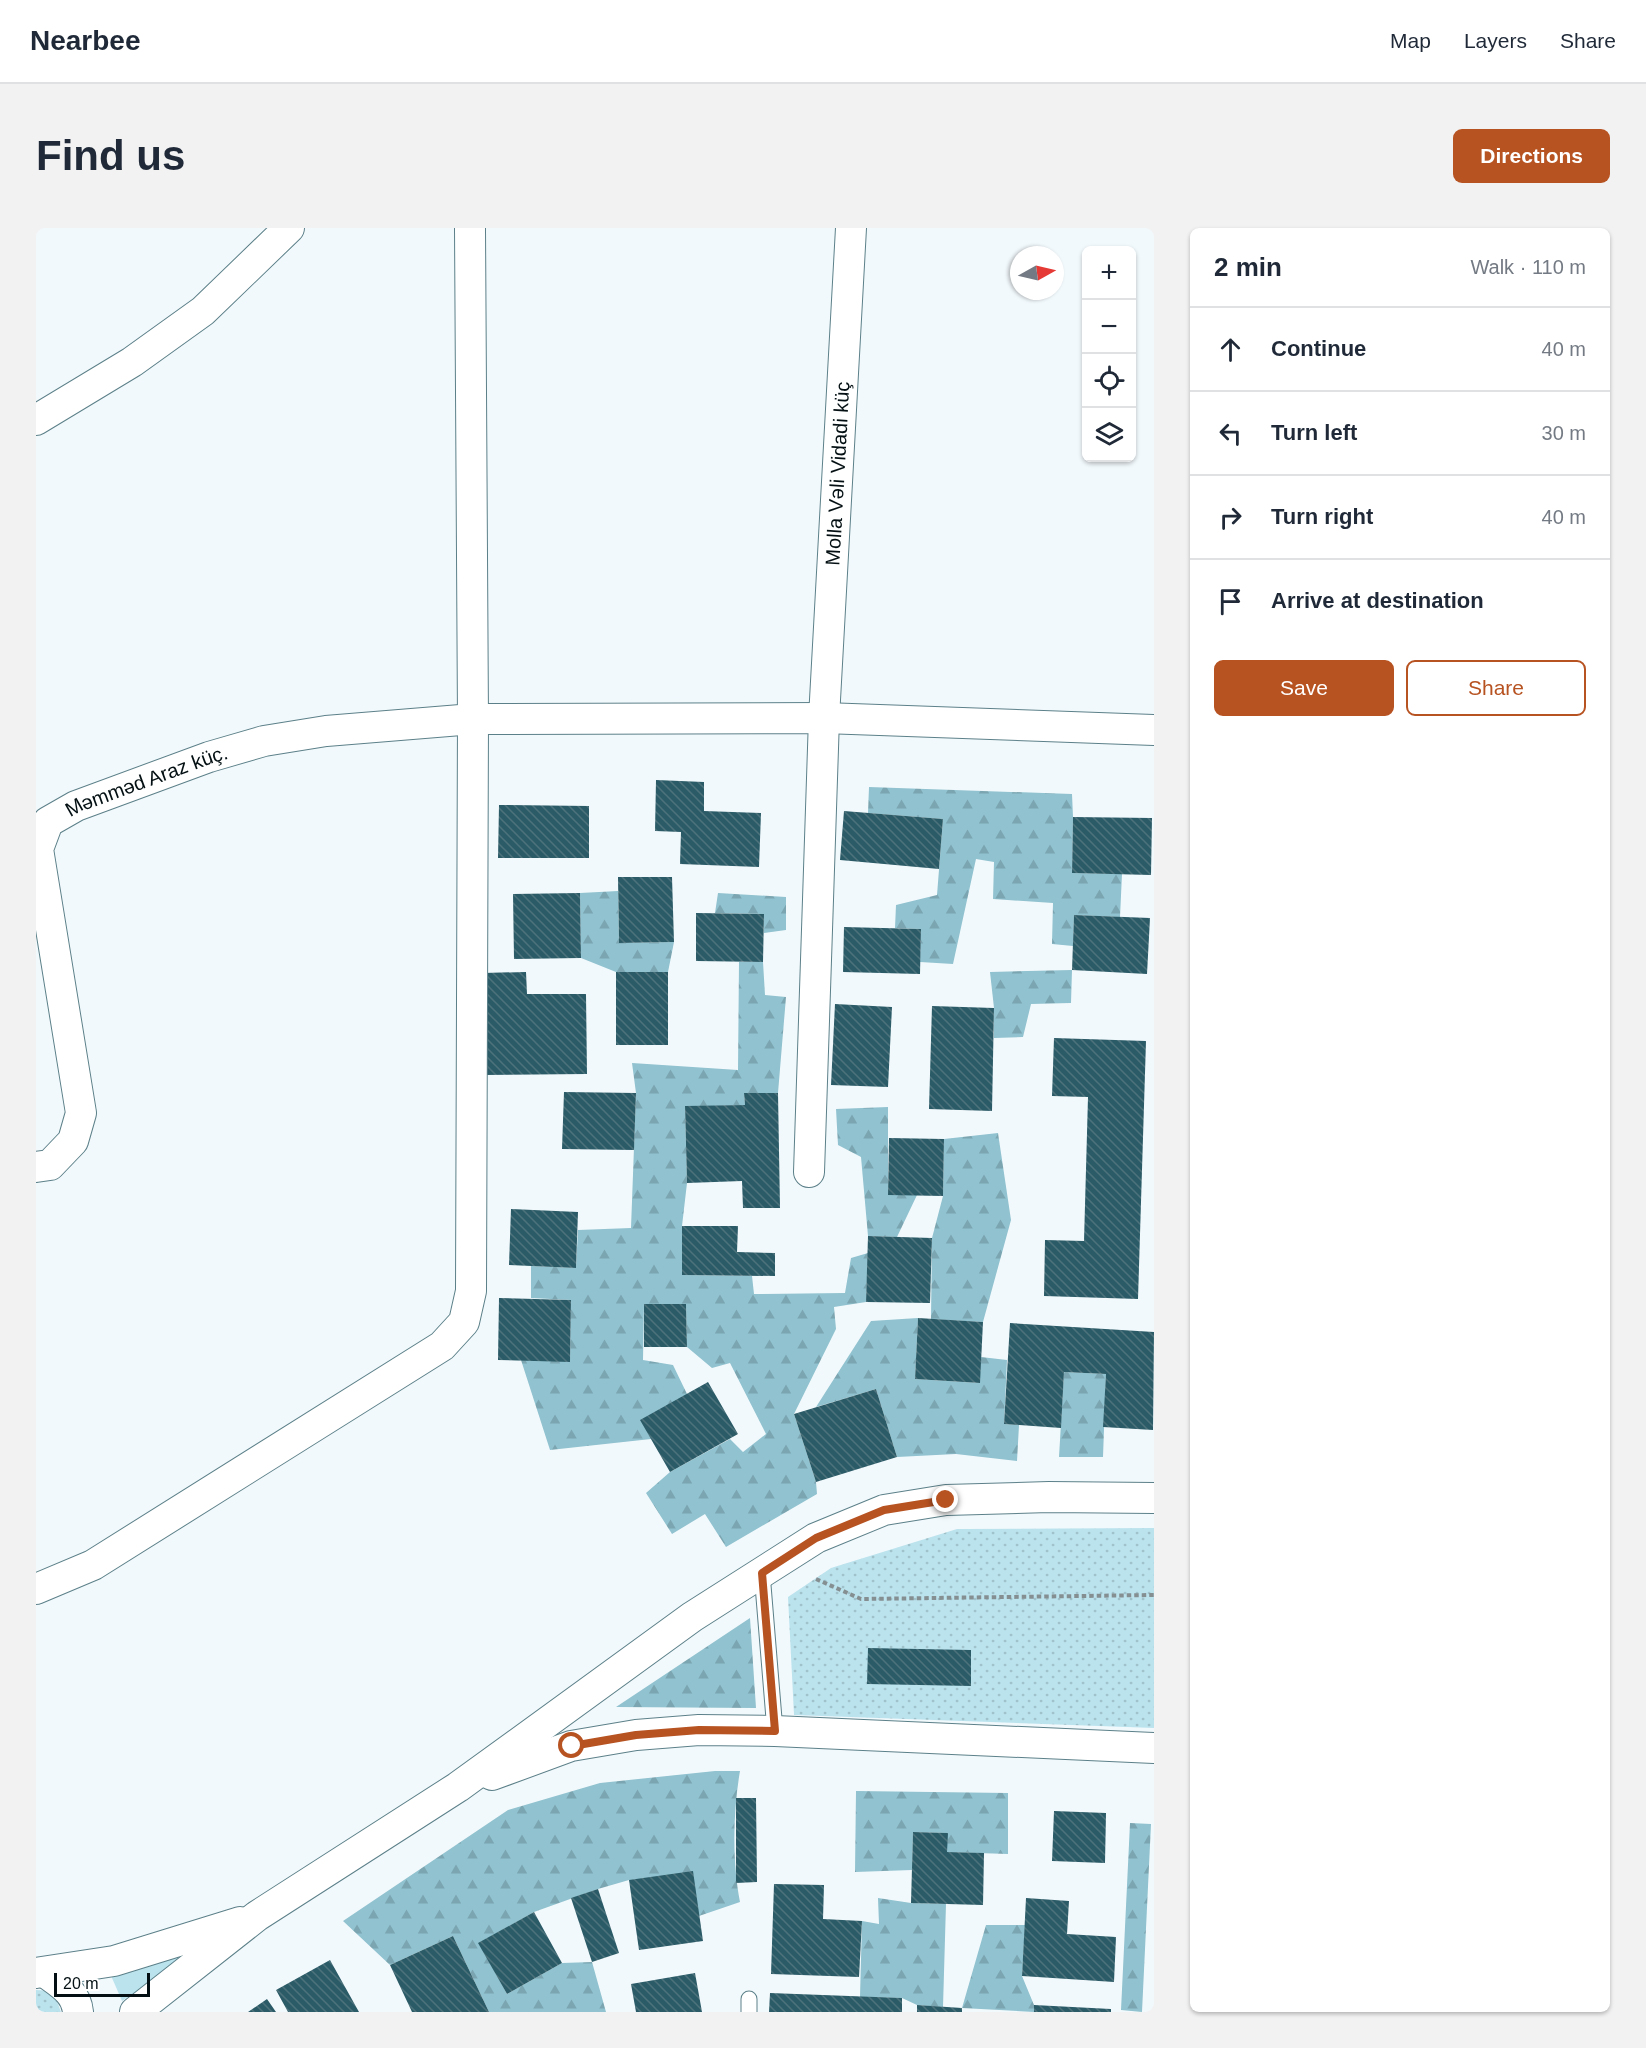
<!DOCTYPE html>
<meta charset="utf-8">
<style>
body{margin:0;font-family:Helvetica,sans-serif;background:#f2f2f3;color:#1f2937}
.controls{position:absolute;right:18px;top:18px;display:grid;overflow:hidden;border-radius:9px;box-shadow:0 2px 4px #0004}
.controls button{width:54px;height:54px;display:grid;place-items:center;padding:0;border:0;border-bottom:2px solid #e0e1e3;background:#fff;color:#1f2937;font:30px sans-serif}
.compass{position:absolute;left:974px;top:18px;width:54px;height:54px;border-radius:50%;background:#fff;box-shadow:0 2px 4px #0004;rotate:82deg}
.scale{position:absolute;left:18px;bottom:15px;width:96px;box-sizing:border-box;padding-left:6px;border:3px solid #030f12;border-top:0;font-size:16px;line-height:21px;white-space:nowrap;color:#030f12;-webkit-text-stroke:4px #fff;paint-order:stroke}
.stop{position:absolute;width:18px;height:18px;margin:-14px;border:4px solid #b75221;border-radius:50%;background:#fff}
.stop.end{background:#b75221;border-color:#fff;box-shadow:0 2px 6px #0008}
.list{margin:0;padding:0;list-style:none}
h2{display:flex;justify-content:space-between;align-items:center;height:78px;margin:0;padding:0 24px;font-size:26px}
h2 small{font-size:20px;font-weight:400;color:#747a83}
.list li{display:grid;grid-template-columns:39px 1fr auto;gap:18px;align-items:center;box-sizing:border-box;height:84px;padding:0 24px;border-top:2px solid #e0e1e3}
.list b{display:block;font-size:22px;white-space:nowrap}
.list em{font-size:20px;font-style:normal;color:#747a83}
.actions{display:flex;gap:12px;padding:18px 24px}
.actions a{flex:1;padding:14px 0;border:2px solid #b75221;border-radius:9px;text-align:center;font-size:21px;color:#b75221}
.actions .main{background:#b75221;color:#fff}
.icon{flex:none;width:33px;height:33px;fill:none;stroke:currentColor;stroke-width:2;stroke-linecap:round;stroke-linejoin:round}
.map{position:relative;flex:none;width:1118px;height:1784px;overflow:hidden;border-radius:9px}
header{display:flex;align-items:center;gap:36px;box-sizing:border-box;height:84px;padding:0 30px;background:#fff;border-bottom:2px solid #e0e1e3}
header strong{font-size:28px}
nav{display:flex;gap:33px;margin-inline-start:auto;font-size:21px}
.intro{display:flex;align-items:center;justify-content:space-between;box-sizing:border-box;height:144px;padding:0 36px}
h1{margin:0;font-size:42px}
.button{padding:15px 27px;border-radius:9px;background:#b75221;color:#fff;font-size:21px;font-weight:700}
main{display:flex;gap:36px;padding:0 36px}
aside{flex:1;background:#fff;border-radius:9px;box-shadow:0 2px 4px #0004}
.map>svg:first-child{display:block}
</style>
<header>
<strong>Nearbee</strong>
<nav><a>Map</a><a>Layers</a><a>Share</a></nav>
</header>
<div class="intro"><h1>Find us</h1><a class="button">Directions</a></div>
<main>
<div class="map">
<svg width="1118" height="1784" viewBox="0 0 1118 1784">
<defs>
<pattern id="forest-firs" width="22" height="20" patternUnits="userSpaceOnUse" patternTransform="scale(1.5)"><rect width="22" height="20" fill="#90c2cf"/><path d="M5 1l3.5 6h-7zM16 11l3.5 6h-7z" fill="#7ba6b1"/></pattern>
<pattern id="park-dots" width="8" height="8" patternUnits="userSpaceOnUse" patternTransform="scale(1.5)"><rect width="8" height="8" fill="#bbe3ee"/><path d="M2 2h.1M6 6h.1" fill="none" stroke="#9fc2cb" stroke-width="1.8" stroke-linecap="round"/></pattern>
<pattern id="building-back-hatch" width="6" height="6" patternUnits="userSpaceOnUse" patternTransform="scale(1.5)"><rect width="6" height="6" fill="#2b5b67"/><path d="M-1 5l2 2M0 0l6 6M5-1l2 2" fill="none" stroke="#4d727b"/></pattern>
</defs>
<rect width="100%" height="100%" fill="#f2f9fc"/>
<!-- grass -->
<path fill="#bbe3ee" d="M179,1710L86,1773L73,1743Z"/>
<!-- forest -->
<path fill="url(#forest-firs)" d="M833,559L1036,566L1037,589L1036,645L1086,646L1084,689L1038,687L1037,718L1016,716L1017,675L957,671L958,634L940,631L917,736L884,734L885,701L859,700L860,677L901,667L907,591L832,585Z
M582,663L583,715L638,714L632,744H580L545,730L544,665Z
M682,665L750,669V702L728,705V686L679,685Z
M703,734H727L729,767L750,769L742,865H708L709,877L649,879L651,955L646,998V1047L716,1048L718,1066L809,1065L815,1030L832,1025L830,1074L798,1079L800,1101L758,1186L780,1254L781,1266L690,1319L669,1286L636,1306L610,1265L634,1244L694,1211L707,1224L730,1206L694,1135L676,1140L651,1119L650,1076H608L607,1132L637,1137L651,1166L615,1211L514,1222L485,1132L534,1133L535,1072L495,1070V1038L540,1040L542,1002L595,1000L600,865L596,835L702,842Z
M1036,742L1035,775L995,776L987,809L958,810V780L954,744Z
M852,879V966L881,967L861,1009L832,1008L825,929L802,917L800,881Z
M962,905L975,992L947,1094L895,1091L896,1010L907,968L908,911Z
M882,1090L879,1151L943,1155L945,1129L971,1132L968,1196L983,1197L981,1233L920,1226L861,1229L840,1161L780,1179L835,1093Z
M1028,1144L1070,1146L1067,1229H1023Z
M714,1390L720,1480L580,1479Z
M679,1543H704C697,1583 696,1633 704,1674L663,1688L593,1652L562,1661L498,1684L443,1715L471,1766L526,1735L556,1734L570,1784H453L417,1708L354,1737L307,1693L472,1582L564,1555Z
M820,1563L972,1565V1626L911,1624V1605L877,1604L876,1642L819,1644Z
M1094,1595L1115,1596L1106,1784L1085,1782Z
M842,1670L875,1675L910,1676L907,1779L881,1777L866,1770L824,1769L826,1693L843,1696Z
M950,1697H989L986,1748L998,1777V1784L926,1780Z"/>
<!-- park -->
<path fill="url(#park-dots)" d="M1118,1300V1500L758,1487L752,1369L795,1340L921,1301Z
M0,1762L17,1763L25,1784H0Z"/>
<!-- building -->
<path fill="url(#building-back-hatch)" d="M620,552L668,554V583L725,585L723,639L644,636L645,604L619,603Z
M463,577L553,578V630H462Z
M808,583L907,591L903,641L804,632Z
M1037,589L1116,590L1115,647L1036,645Z
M582,649H636L638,714L583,715Z
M544,665L545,730L478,731L477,666Z
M660,685L728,686L727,734L660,733Z
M1038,687L1114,690L1111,746L1036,742Z
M808,699L885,701L884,746L807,744Z
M490,744L491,766H550L551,846L448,847L447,745Z
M580,744H632V817H580Z
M799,776L856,779L852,859L795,857Z
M896,778L958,780L956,883L893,881Z
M1018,810L1110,813L1102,1071L1008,1068L1009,1012L1048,1013L1052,869L1016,868Z
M528,864L600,865L598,922L526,921Z
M708,865H742L744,980H707L706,953L651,955L649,878L709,877Z
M853,910L908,911L907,968L852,967Z
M475,981L542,984L540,1040L473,1037Z
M646,998H702L701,1024L739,1025V1048L646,1047Z
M832,1008L896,1010L894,1075L830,1074Z
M463,1070L535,1072L534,1134L462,1132Z
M608,1076H650L651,1119H608Z
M882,1090L947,1094L944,1155L879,1151Z
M974,1095L1118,1104L1117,1202L1067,1199L1070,1146L1028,1144L1025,1200L968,1196Z
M672,1154L702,1206L634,1244L604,1192Z
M840,1161L861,1229L780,1254L758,1186Z
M832,1420L935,1422V1458L831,1456Z
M700,1570H720L721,1654L700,1655Z
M1018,1583L1070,1585L1069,1635L1016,1633Z
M877,1604L912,1605L911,1624L948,1625L947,1677L875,1675Z
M657,1643L667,1713L603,1722L593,1652Z
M738,1656L788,1657L787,1691L826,1693L823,1749L735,1746Z
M562,1661L583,1725L556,1734L535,1670Z
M990,1670L1033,1673L1031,1706L1080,1709L1078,1754L986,1748Z
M498,1684L526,1735L471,1766L442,1715Z
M417,1708L453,1784H376L354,1737Z
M294,1732L323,1784H252L240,1762Z
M659,1745L666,1784H600L595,1756Z
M734,1765L866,1770V1784H733Z
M231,1771L240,1784H212Z
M881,1777L926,1780V1784H881Z
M998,1777L1075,1781V1784H998Z"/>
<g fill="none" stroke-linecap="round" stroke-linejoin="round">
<defs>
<path id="lane" d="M726,1345L739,1503
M713,1784V1771"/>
<g id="street">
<path d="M0,192L96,134L167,83L253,0"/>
<path id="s1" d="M0,939L14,937L37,913L45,885L2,621L12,594L40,578L173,529L228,513L290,503L437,491L788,490L1118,502"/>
<path id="s2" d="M773,944L788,490L815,0"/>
<path d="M0,1361L57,1337L406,1118L428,1094L435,1063L437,491L434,0"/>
<path d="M456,1547L535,1518L600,1507L663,1502L739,1503L1118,1520"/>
<path d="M0,1745L78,1733L204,1694"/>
<path d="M10,1745C25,1756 40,1764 42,1784"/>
<path d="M99,1784L221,1688L422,1559L656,1389L780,1310L848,1282L910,1272L1013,1269L1118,1270"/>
</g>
</defs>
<!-- lane casing -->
<use href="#lane" stroke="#5c8089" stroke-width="17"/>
<!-- street casing -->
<use href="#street" stroke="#5c8089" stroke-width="32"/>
<!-- path -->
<path stroke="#858f92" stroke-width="4" stroke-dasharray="4.5 3" stroke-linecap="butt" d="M780,1351L825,1371L1118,1367"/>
<!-- lane -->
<use href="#lane" stroke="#fff" stroke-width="15"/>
<!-- street -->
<use href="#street" stroke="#fff" stroke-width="30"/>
</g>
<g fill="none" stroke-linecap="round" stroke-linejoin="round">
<!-- route -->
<path stroke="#b75221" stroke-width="8" d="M536,1518L600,1507L663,1502L739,1503L726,1345L780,1310L848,1282L910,1272"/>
</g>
<g text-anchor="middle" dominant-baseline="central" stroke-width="6" stroke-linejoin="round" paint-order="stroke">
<!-- street labels -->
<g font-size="20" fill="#030f12" stroke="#fff">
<text stroke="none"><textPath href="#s2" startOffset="699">Molla Vəli Vidadi küç</textPath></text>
<text stroke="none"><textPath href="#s1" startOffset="480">Məmməd Araz küç.</textPath></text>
</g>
</g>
</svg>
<div class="controls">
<button>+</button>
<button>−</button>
<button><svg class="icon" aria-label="locate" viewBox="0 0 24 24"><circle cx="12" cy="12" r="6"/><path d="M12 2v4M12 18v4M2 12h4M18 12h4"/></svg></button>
<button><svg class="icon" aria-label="layers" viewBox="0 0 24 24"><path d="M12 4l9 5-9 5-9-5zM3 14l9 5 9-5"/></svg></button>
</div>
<svg class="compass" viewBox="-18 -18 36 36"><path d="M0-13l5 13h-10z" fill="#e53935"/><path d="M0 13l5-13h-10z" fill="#747a83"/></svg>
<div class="scale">20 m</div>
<div class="stop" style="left:536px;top:1518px"></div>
<div class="stop end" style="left:910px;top:1272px"></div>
</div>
<aside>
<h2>2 min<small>Walk · 110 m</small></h2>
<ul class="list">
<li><svg class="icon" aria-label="ahead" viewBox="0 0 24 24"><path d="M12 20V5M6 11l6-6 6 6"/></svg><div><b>Continue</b></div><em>40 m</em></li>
<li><svg class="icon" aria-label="left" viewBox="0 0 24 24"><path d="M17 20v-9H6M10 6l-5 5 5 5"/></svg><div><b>Turn left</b></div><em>30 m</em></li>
<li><svg class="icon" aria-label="right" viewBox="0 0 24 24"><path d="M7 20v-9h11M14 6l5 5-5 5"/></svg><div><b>Turn right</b></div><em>40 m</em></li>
<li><svg class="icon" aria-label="arrive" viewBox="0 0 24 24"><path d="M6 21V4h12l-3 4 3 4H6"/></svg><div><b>Arrive at destination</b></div></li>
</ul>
<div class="actions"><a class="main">Save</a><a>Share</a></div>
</aside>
</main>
